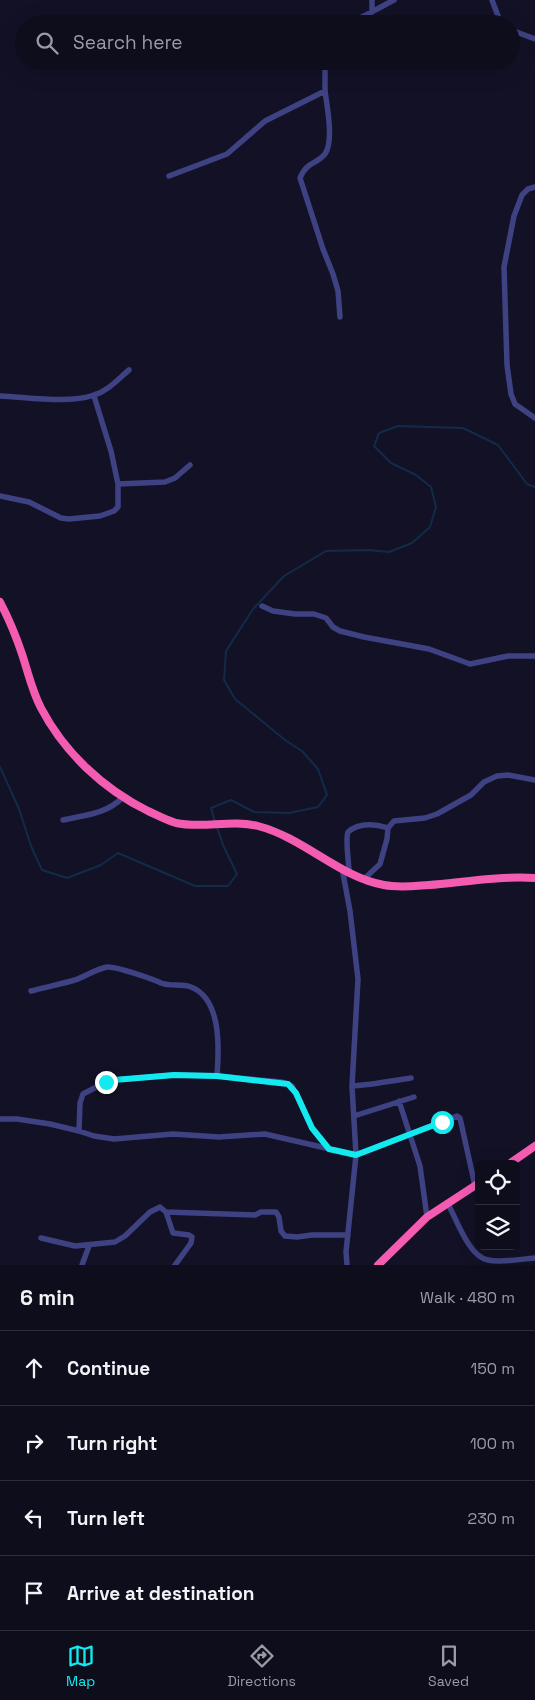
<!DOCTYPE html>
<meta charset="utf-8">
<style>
body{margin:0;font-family:"Space Grotesk",sans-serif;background:#1c1b29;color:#f1f3f6}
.controls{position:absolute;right:15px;bottom:15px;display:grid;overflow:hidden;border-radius:8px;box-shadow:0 5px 20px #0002}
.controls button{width:45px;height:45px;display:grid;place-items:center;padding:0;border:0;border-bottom:1px solid #2e2d3b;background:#0e0d1c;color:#f1f3f6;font:25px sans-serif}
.stop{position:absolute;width:15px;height:15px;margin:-11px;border:4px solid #12eaef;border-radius:50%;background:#fff}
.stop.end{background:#12eaef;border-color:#fff;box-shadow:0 1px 5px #0008}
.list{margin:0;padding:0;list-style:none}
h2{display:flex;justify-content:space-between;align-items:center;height:65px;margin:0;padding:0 20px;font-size:21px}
h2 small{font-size:16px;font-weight:400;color:#9b9ca3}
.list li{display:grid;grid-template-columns:32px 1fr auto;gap:15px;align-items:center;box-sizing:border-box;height:75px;padding:0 20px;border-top:1px solid #2e2d3b}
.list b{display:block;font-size:19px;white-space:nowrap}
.list em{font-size:16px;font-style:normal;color:#9b9ca3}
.icon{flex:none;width:28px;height:28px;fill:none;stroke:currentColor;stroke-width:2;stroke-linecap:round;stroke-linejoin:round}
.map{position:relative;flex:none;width:535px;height:1265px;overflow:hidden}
.search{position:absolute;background:#0e0d1c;box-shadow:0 5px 20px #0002;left:15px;right:15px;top:15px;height:55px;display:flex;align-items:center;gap:12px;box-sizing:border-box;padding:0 18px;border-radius:28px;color:#9b9ca3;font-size:19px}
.sheet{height:365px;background:#0e0d1c}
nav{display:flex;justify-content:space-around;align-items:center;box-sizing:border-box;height:70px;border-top:1px solid #2e2d3b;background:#0e0d1c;font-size:14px;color:#9b9ca3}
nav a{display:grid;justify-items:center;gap:2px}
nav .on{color:#12eaef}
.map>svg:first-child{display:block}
</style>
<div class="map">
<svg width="535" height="1265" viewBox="0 0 535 1265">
<rect width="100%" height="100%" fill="#131126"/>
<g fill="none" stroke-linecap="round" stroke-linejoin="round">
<!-- stream -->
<path stroke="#122b49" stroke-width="2" d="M0,767L19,809L31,846L42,870L67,878L101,865L118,853L195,886H228L237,874L223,845L217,827
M215,822L211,808L231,800L254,812L289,813L318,807L327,795L318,769L302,751L285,740L235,699L224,680L226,651L253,609L284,576L326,551L368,550L389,552L412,543L430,527L436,507L431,487L416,475L391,463L374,446L379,433L398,426L463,428L498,445L527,484L535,487"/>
<!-- minor -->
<path stroke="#3f4282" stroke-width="5.5" d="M492,0L501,24
M372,12V0
M349,24L394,0
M511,30L535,39
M325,91C327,106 334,141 325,154C316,165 307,161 300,178L323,249L333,274L338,291L340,317
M169,176L227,154L265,121L325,91V61
M535,187L528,189L522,195L514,216L504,267L507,365L511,394L515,404L535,418
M0,396C27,397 69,404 94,395C108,391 118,379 129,370
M118,484L165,482L175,478L190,465
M0,496L29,502L61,518L69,519L100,516L114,511L118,507V484L111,451L94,396
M262,606L273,611L295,614H314L326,618L333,627L340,631L364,637L429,649L470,664L508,656H535
M63,820C85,815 107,814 123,797
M342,868L350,911L358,979L352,1086L356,1155L346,1252L347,1265
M349,872C349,862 345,840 348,832C359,822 375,824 388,828
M364,879L380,864L387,839L388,828L394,821L425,818L437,814L471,795L484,782L497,776L508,775L535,780
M31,991C46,987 61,984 75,980C86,976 96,969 107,967C115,966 153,979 161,983C171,987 182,983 191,987C222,999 219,1050 217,1076
M352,1086C372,1085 391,1081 411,1078
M399,1101L420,1166L427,1217
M354,1116L414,1097
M0,1119H17L50,1124L79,1131L94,1136L114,1139L173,1134L219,1137L265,1134L356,1155L457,1116L460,1118L475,1186
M79,1131L80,1103L83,1094L106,1082L114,1080L174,1075L217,1076L282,1082L292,1086L312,1128L329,1149
M448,1204C457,1220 469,1257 488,1260C502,1263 520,1259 535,1258
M166,1212L255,1215L261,1212H276L279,1217L281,1231L285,1236L297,1237L312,1235H348
M41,1238L75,1246L115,1242L125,1236L150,1212L160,1207L166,1212L173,1233L189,1235L192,1237L191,1243L175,1265
M82,1265L89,1246"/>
<!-- highway -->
<path stroke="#f45cb1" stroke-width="8" d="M0,602C9,619 16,636 22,654C28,672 32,691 41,708C64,752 103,789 148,811C157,815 166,820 176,823C203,829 231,819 258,826C304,838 339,877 384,885C399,888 414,886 429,885C464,882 500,876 535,878
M509,1164L535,1146
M378,1265L427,1217L479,1183"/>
</g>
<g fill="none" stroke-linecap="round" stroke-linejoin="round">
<!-- route -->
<path stroke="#12eaef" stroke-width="6" d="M106,1082L114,1080L174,1075L217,1076L288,1084L296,1093L312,1128L329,1149L356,1155L442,1122"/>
</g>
</svg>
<div class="controls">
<button><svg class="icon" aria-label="locate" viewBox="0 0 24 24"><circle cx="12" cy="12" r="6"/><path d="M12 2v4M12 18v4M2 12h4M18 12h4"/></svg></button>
<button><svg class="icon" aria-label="layers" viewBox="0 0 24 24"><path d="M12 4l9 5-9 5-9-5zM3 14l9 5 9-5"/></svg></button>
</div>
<div class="stop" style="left:442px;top:1122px"></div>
<div class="stop end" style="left:106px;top:1082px"></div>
<div class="search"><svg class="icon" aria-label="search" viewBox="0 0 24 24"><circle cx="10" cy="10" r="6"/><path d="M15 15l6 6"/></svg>Search here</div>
</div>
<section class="sheet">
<h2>6 min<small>Walk · 480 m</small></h2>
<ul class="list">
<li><svg class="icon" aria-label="ahead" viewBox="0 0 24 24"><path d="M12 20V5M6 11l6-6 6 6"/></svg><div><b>Continue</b></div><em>150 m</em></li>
<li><svg class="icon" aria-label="right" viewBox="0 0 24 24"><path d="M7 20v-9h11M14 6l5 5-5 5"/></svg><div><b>Turn right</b></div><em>100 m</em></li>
<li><svg class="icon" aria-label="left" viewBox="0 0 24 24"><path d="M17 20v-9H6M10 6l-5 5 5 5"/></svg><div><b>Turn left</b></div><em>230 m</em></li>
<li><svg class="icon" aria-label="arrive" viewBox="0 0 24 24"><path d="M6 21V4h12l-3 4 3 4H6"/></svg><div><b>Arrive at destination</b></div></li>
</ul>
</section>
<nav>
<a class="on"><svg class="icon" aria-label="map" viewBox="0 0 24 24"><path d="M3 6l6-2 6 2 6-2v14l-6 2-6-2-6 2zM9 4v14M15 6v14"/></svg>Map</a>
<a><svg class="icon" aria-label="directions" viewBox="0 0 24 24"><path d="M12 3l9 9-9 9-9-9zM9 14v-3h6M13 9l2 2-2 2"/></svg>Directions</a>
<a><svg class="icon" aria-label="saved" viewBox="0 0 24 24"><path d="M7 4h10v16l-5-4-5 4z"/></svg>Saved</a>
</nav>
